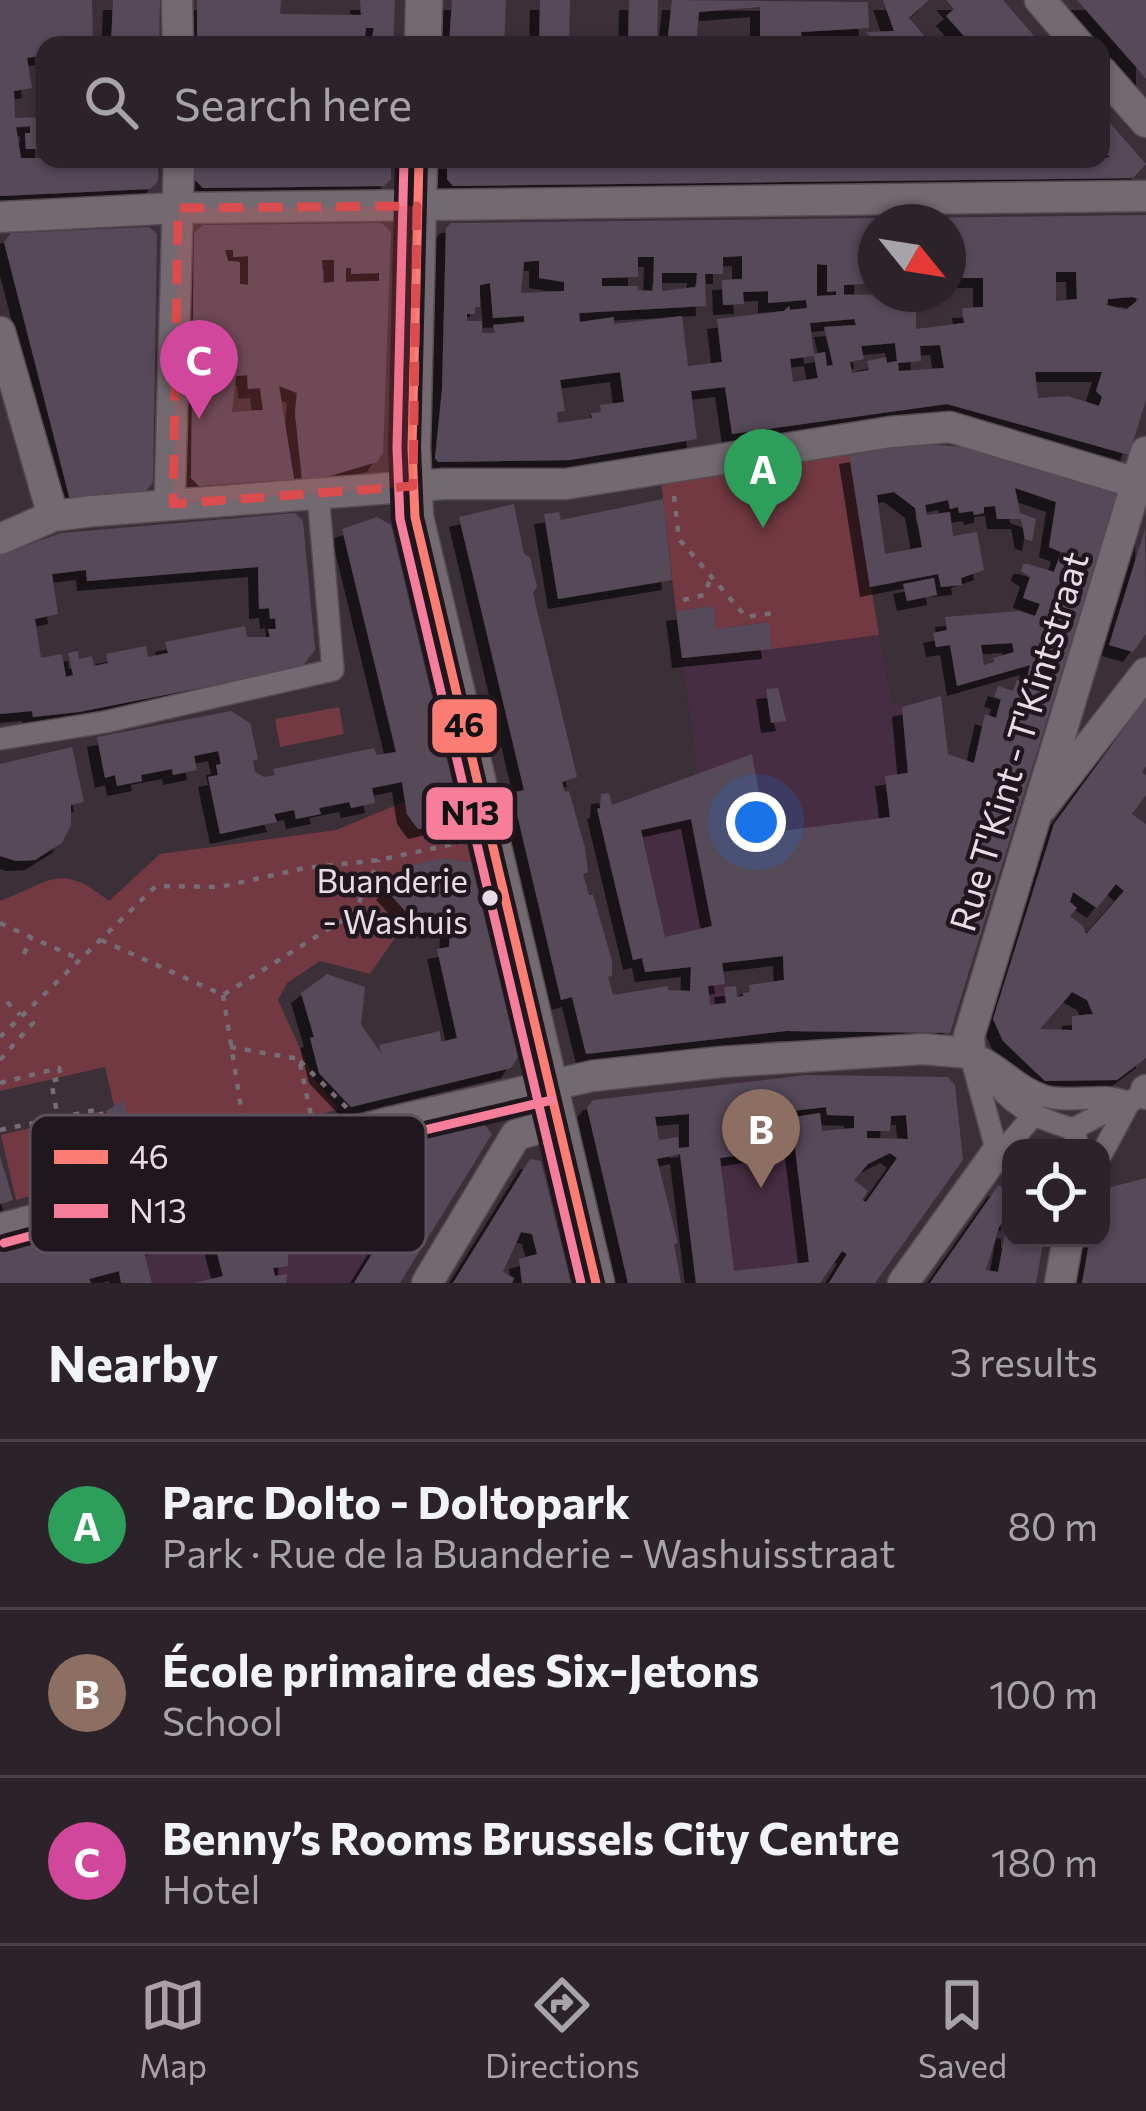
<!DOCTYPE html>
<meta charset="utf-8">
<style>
body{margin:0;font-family:Commissioner,sans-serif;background:#382f36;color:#f1f3f6}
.controls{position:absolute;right:36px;bottom:36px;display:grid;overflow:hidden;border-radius:24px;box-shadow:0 3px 9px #0004}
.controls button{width:108px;height:108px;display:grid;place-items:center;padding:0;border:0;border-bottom:3px solid #484047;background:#2c232a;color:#f1f3f6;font:60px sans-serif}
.compass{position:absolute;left:858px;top:204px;width:108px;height:108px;border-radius:50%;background:#2c232a;box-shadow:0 3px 9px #0004;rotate:120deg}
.you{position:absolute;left:756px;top:822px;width:42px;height:42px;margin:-30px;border:9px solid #fff;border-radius:50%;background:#1a73e8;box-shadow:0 0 0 18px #1a73e833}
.badge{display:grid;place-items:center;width:78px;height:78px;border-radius:50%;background:#ac9fa9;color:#fff;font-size:39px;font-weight:700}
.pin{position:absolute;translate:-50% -99px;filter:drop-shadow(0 3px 6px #0008)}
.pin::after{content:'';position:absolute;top:63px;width:42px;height:36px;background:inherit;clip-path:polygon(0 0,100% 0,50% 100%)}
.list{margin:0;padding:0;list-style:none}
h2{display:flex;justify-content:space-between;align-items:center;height:156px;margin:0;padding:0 48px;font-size:51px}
h2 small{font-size:39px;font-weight:400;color:#a6a4a8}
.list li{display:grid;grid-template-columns:78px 1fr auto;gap:36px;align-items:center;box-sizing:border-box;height:168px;padding:0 48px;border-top:3px solid #484047}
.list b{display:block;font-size:45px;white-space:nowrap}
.list p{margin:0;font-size:39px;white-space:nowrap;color:#a6a4a8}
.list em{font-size:39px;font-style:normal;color:#a6a4a8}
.icon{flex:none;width:66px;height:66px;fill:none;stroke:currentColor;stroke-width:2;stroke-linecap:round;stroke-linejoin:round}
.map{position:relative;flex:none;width:1146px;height:1283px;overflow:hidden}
.search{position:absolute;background:#2c232a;box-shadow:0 3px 9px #0004;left:36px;right:36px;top:36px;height:132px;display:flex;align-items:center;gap:30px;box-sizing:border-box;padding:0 42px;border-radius:24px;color:#a6a4a8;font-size:45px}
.sheet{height:660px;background:#2c232a}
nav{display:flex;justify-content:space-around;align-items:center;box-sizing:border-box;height:168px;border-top:3px solid #484047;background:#2c232a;font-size:33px;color:#a6a4a8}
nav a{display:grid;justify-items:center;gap:6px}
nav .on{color:#ac9fa9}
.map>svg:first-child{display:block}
</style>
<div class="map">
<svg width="1146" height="1283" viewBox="0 0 1146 1283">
<defs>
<filter id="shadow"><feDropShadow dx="-10" dy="10" stdDeviation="0" flood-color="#0009"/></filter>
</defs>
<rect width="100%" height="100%" fill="#3b2f38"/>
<!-- built -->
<path fill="#472d42" d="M713,606L769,622L773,649L879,635L892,704L900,702L948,754L1028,780L1004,858L783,956L723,963L729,1038L699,1041L690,968L645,972L642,958L633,960L597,809L698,774L676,611Z
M754,1080L761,1122L820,1113L822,1131L831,1130L845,1236L842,1252L820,1283H696L679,1148L689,1146L687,1129L729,1115L724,1083Z
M427,1135L435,1157L462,1182L400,1283H0V1252Z"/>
<!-- green -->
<path fill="#723942" d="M849,454L879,635L772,649L768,622L716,629L712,606L676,611L661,482Z
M339,707L344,734L280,747L275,719Z
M406,801L458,805L471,862C430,856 417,861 386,889L410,916L370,974L320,961L287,983L278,1000L313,1077L339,1109L129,1168L126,1157L117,1159L108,1121L115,1124L128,1121L124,1101L114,1106L105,1067L0,1091V901C53,881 59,862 109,901L160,854L336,830Z
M98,1112L112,1172L16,1200L1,1135Z"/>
<!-- building -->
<path fill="#574959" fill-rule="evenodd" filter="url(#shadow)" d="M0,0H92L93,45H45V55L27,58L32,88L14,91L15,118L45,117V149H26L25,133H30V126L16,127L21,158L158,159V181L150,189L0,196Z
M113,0H160L159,45H111Z
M197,0H281L280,14L361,15L360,0H395L393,45H370L374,28H366L364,45H197Z
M452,0H506L504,45H449Z
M540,0H570L569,45H539Z
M629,0H658L657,45H628Z
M672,0L868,2L869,28L801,32L802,45H760V7L699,12L696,45H667Z
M883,0H929L909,18L932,45H877L866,32L894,31Z
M946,0H1003L1042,45H972L946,16L954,9Z
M1077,0H1146V79L1137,68Z
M1101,113L1146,164L1133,178L453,186L447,179V159H1101L1110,157L1101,151Z
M195,159H391V179L384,186L203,188L195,180Z
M1146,215V400L1129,455L947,404L732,434L725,387L691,391L697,439L570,460L438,462L435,458L442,390L446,228L451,223L876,218V254L865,255L864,284L844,285V295L902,294V306H916V329L964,323L962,308L983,307V278H961V272H950L948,222H907V218ZM742,256V279L722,280L723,305L744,304L743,292L768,291V303L806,300L807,308L790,310L789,306L784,311L717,319L722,362L688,366L682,316L614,324V317L580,322L579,313L706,306L705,274H723V257ZM638,257H654L653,291L638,290V286H602V278L638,277ZM533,261H539V278L564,282V291L521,293L524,262ZM817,264L827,265V292L836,291V295L817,296ZM1056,272H1076L1077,299L1056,301ZM662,273H697L696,287L662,291ZM490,283L493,318L524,316V322L493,325L495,333H482V321H467V314H475V307H480V285ZM1108,299L1132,297L1139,299L1126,310L1107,305ZM854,319L856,325L824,327L833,365L827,366L825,352L814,354L810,323ZM895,343L897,361L887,363L886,357L867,361L869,370L852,373L850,362L864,359L861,346ZM940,345L944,368L899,371L898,363L921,361L920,346ZM814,356L818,378L793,382L790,359ZM620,372L624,402L600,405L601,412L591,413L592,418L558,423L557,412L565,411L560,380ZM1035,372H1102L1096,391L1102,397L1099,406L1068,396L1038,398Z
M382,223L391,232L383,453L377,462L326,477L302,479L295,413L297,393L279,386L294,479L199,486L191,478L194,233L203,225ZM225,250H233V257L248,256V285L240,284V262L228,261ZM322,260H334V282L323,283ZM346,268H351V274L379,273V281L346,282ZM247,375L248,389L260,388L263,410L232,412L236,376Z
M149,227L157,234L153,482L146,491L70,500L4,242L11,233Z
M914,443L962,447L1117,494L950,1033L786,1031L586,1054L572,997L561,1000L512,793L524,790L459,517L514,504L524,554L530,557L537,587L533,593L577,777L562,782L565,792L569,791L585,848L588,872L583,874L589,895H593L612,961V976L608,977L613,995L668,986V990L690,991L691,967L645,972L642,958L633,960L597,809L600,808L601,794L609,793L612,805L752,754L766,833L890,817L885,776L908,773L902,707L941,696L948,754L974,763L985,714L996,718L1001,699L994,697L998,686L1013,691L1017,680L1026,683L1030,665L957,686L950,645L936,647L933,633L947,630L945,617L1019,611L1035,616L1040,604L1023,598L1030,577L1021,571L1023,564H1028L1054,572L1061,552L1049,547L1056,502L1015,488L1020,513L1036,519L1032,541L1025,539L1021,519H997L995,506L984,507V513L974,515L973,511L959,513L958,507L950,509L948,500L925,505L927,515L950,512L953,536L977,532L984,570L961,578L962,585L941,587L938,574L870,587L849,454ZM894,492L915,508L922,547L885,554L877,495ZM1012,643L1014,652L993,658L994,662L984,665L981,645ZM691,819L712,926L665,937L641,830ZM783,956L784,980L749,985L750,992L743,993V996L737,997L736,986L724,987L726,1003L710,1005L708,986L725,984L722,963Z
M663,499L672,580L558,599L544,514L559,512L561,520Z
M295,513L303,521L315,650L301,668L79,712L33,717L32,711L0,714V555L61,533ZM258,567L259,609L269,608L270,619L275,618L276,629H268L270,637H247L245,626L165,642L168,653L148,657L146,646L106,654L108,663L94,666L92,656L79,659L78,651L68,653L73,675L66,677L62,654L41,658L35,619L58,614L52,574L86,570L87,581Z
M377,517L391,525L453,785L458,805L448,822L418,829L407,814L402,782L372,788L375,803L351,808L349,802L319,808L321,814L296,819L294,810L274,814L277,822L220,834L208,777L218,775L216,765L221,764L218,751L194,756L197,770L173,775L172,769L141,775L142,781L117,786L115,775L105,778L97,737L231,711L250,723L258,759L253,761L255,772L264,777L275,775L273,769L374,748L377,755L396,752L342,529Z
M1145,529L1146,634L1133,652L1109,645Z
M934,578L937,595L907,601L903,584Z
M713,606L716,629L769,622L772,649L682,658L676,611Z
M778,688L786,721L771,723L766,689Z
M1146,698V766L1142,772L1146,775V795L1132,814L1146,824V1058L1117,1080L1045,1081L1003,1041L993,1019L1054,824ZM1116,884L1124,891L1086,934L1083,926L1070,916L1077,908L1070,902L1073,892L1097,908ZM1072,992L1087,1000L1093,1014L1072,1016V1030L1040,1029Z
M72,747L84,802L71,805V825L62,843L35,860L16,861L0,856V764Z
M442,858L471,862L518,1057L511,1068L351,1107L319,1073L310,1038L314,1037L301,993L327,974L365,987L361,1025L382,1054L379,1045L440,1031L441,1042L457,1038L437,949L449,947L450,927L444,928V924L429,927L426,912L410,916L386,890L412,865Z
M806,1075L947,1077L955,1085L963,1160L875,1283H829L847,1254L842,1251L820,1283H696L680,1154L657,1159L678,1243L674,1244L681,1283H628L587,1108L593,1100ZM826,1107L827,1115L854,1116V1128L822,1131L820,1113L776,1120L775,1113ZM689,1114V1147L679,1148L678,1137L659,1140L655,1117ZM906,1115L908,1139L867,1138V1131H890L891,1116ZM786,1148H795L809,1262L734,1271L720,1158ZM890,1153L897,1158L866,1202L862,1200L868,1191L854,1180L868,1164Z
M124,1100L128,1121L115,1124L108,1121L106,1111Z
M482,1122L492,1134L400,1283H354L378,1244L358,1233L365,1221L288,1245V1266L273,1268L275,1276L287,1274L286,1283H195L223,1276L211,1231L143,1249L152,1283H121L119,1271L89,1279L91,1283H0V1252L216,1193L223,1218L275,1209L277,1221L302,1216L288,1172Z
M0,1156L13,1200L0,1204Z
M530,1159L541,1161L571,1283H522L519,1259L537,1254L532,1234L521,1232L503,1272L514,1278L512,1283H453Z
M1146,1178V1283H1082L1090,1238H1101V1205L1111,1187Z
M998,1186L1011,1187V1221L1004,1220L999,1227L986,1270L998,1272L1006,1228L1011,1229V1238H1044L1036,1283H930Z"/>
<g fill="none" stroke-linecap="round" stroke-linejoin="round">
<defs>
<path id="pedestrian" d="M0,739L105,722L333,670L318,493
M970,1053C998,1062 1016,1087 1044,1096C1072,1104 1101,1091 1129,1103
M970,1053L997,1152
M989,1073C1010,1107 1036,1118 1073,1129L1079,1148
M1073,1129L1119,1105
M1008,1145L1032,1117
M1101,1155L1129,1103L1139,1096"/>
<path id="minor" d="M177,0L178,45
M1040,0L1079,45
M1101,71L1146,122
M0,217L178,208L1146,196
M0,332L53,516
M173,504L170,489L179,159
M0,539L53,516L93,511L444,484H566L890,432L950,427L1136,483
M1042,807L1146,673
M1146,1090V1094
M0,1229L391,1122L592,1076L721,1062L923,1049L970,1053L969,1036L1146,452
M427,1283L516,1135L558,1123
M903,1283L997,1152L1011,1160
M1060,1283L1068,1238"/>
<path id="tertiary" d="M423,45L424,0
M419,159L412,448L415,517L596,1283"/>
</defs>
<!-- pedestrian casing -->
<use href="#pedestrian" stroke="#564b53" stroke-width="24"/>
<!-- minor casing -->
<use href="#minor" stroke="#564b53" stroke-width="33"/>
<!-- tertiary casing -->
<use href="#tertiary" stroke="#564b53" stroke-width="39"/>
<!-- path -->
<path stroke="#776d74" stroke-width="4.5" stroke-dasharray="6 9" stroke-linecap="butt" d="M674,496L679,539L746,617L774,613
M683,600L704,595L711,577
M0,923L81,960
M101,940L223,995L354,913L379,860
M24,954L31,938
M223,995L245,1132
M7,1002L20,1015
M0,1037L156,886L220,887L305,868L379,860L463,842
M230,1047L299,1059L311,1115
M0,1060L33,1023L26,1015
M300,1061L347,1108
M0,1083L59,1068L62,1078L51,1081L58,1118
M0,1130L100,1109L116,1171"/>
<!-- pedestrian -->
<use href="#pedestrian" stroke="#736970" stroke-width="21"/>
<!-- minor -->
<use href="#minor" stroke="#736970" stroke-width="30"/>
<!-- tertiary -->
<use href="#tertiary" stroke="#736970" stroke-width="36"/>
<defs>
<path id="bus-1" d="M419,159L412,448L415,517L596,1283"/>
<path id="bus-2" d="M404,159L397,448L400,519L581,1283
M4,1243L395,1137L552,1100"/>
</defs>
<!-- bus-1 casing -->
<use href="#bus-1" stroke="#20161e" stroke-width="18"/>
<!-- bus-2 casing -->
<use href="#bus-2" stroke="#20161e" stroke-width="18"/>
<!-- bus-1 -->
<use href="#bus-1" stroke="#fb7d74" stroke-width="9"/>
<!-- bus-2 -->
<use href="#bus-2" stroke="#f77e9a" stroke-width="9"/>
</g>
<!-- marked area -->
<path fill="#da4c4e" fill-opacity="0.2" stroke="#da4c4e" stroke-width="9" stroke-dasharray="24 15" stroke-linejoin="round" d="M417,206L413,486L173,504L178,208Z"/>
<!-- markers -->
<circle fill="#e9dbe6" stroke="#20161e" stroke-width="4.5" cx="490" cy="898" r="10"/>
<g text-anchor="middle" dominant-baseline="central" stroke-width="9" stroke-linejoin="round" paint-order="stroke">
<!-- bus labels -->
<g font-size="33" fill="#e9dbe6" stroke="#20161e" text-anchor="end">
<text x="468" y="879">Buanderie<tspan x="468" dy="41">- Washuis</tspan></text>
</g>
<!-- street labels -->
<g font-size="36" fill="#e9dbe6" stroke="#20161e">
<text transform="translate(1017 741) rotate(-73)">Rue T'Kint - T'Kintstraat</text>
</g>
</g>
<!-- legend -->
<rect x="30" y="1115" width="396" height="138" rx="18" fill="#20161e" stroke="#5c515a" stroke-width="3"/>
<rect x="54" y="1150" width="54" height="14" fill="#fb7d74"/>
<rect x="54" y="1204" width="54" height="14" fill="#f77e9a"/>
<g font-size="33" fill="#e9dbe6">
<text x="129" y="1169">46</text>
<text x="129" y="1223">N13</text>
</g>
<g stroke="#20161e" stroke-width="4.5">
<rect x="430" y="697" width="69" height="58" rx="12" fill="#fb7d74"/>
<rect x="424" y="785" width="91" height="57" rx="12" fill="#f77e9a"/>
</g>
<g font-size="33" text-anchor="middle" font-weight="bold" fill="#111">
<text x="464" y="737">46</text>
<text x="470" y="825">N13</text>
</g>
</svg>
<div class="controls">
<button><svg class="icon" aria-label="locate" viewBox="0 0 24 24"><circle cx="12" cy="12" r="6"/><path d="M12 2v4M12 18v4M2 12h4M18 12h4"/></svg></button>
</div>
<svg class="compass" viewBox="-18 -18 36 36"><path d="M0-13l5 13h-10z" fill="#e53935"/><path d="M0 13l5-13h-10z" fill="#a6a4a8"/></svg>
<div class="you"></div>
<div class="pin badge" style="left:763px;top:528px;background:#2e9e5b">A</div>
<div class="pin badge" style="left:761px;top:1188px;background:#8d6e63">B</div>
<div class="pin badge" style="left:199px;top:419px;background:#d1479c">C</div>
<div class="search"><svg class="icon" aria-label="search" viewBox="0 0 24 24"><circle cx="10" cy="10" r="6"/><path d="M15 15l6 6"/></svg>Search here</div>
</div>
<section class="sheet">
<h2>Nearby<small>3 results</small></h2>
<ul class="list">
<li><span class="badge" style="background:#2e9e5b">A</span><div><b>Parc Dolto - Doltopark</b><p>Park · Rue de la Buanderie - Washuisstraat</p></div><em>80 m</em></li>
<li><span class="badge" style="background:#8d6e63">B</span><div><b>École primaire des Six-Jetons</b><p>School</p></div><em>100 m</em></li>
<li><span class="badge" style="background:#d1479c">C</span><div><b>Benny’s Rooms Brussels City Centre</b><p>Hotel</p></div><em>180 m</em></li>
</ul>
</section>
<nav>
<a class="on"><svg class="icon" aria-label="map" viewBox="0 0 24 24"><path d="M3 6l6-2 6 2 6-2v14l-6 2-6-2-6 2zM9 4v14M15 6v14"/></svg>Map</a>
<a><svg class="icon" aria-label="directions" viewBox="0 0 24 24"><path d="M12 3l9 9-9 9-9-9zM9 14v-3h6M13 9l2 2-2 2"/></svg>Directions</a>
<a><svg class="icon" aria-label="saved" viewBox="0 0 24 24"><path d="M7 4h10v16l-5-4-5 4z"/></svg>Saved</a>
</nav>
